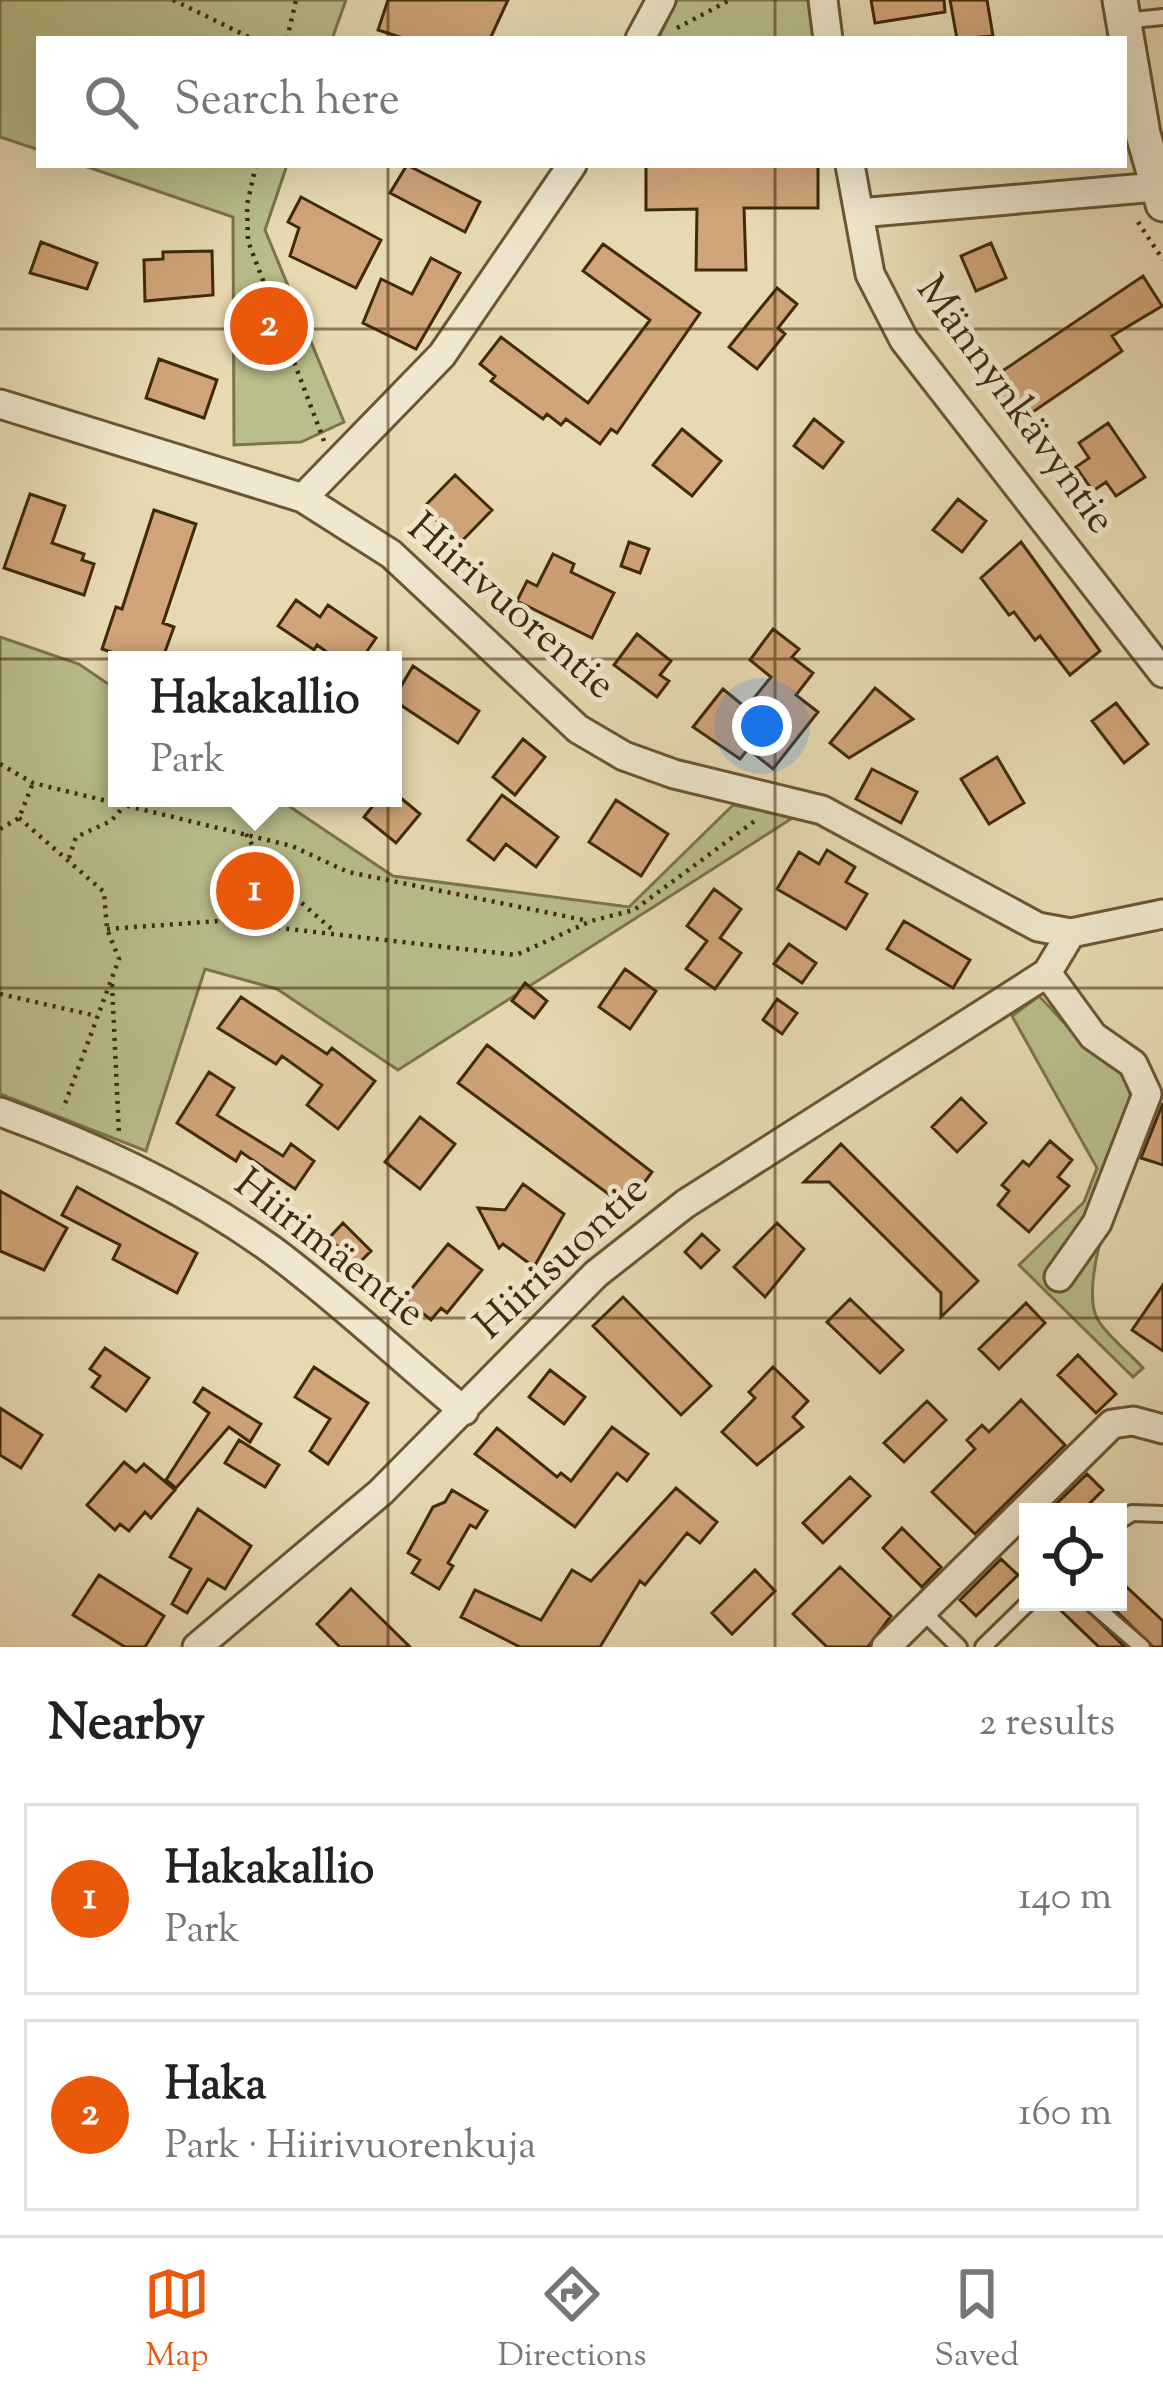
<!DOCTYPE html>
<meta charset="utf-8">
<style>
body{margin:0;font-family:"Sorts Mill Goudy",serif;background:#f2f2f2;color:#222}
.controls{position:absolute;right:36px;bottom:36px;display:grid;overflow:hidden;border-radius:0px;box-shadow:0 12px 48px #0002}
.controls button{width:108px;height:108px;display:grid;place-items:center;padding:0;border:0;border-bottom:3px solid #e0e0e0;background:#fff;color:#222;font:60px sans-serif}
.you{position:absolute;left:762px;top:726px;width:42px;height:42px;margin:-30px;border:9px solid #fff;border-radius:50%;background:#1a73e8;box-shadow:0 0 0 18px #1a73e833}
.badge{display:grid;place-items:center;width:78px;height:78px;border-radius:50%;background:#ea580c;color:#fff;font-size:39px;font-weight:700}
.pin{position:absolute;translate:-50% -50%;border:6px solid #fff;box-shadow:0 3px 12px #0006}
.popup{position:absolute;left:108px;top:651px;width:294px;height:156px;box-sizing:border-box;display:grid;place-content:center;border-radius:0px;background:#fff;filter:drop-shadow(0 3px 9px #0005);font-size:39px;white-space:nowrap;color:#767676}
.popup b{font-size:45px;color:#222}
.popup::after{content:'';position:absolute;left:50%;top:100%;margin-left:-24px;border:24px solid transparent;border-top-color:#fff}
.list{margin:0;padding:0;list-style:none}
h2{display:flex;justify-content:space-between;align-items:center;height:156px;margin:0;padding:0 48px;font-size:51px}
h2 small{font-size:39px;font-weight:400;color:#767676}
.list li{display:grid;grid-template-columns:78px 1fr auto;gap:36px;align-items:center;box-sizing:border-box;height:192px;margin:0 24px 24px;padding:0 24px;border:3px solid #e0e0e0;border-radius:0px}
.list b{display:block;font-size:45px;white-space:nowrap}
.list p{margin:0;font-size:39px;white-space:nowrap;color:#767676}
.list em{font-size:39px;font-style:normal;color:#767676}
.icon{flex:none;width:66px;height:66px;fill:none;stroke:currentColor;stroke-width:2;stroke-linecap:round;stroke-linejoin:round}
.map{position:relative;flex:none;width:1163px;height:1647px;overflow:hidden}
.search{position:absolute;background:#fff;box-shadow:0 12px 48px #0002;left:36px;right:36px;top:36px;height:132px;display:flex;align-items:center;gap:30px;box-sizing:border-box;padding:0 42px;border-radius:0px;color:#767676;font-size:45px}
.sheet{height:588px;background:#fff}
nav{display:flex;justify-content:space-around;align-items:center;box-sizing:border-box;height:168px;border-top:3px solid #e0e0e0;background:#fff;font-size:33px;color:#767676}
nav a{display:grid;justify-items:center;gap:6px}
nav .on{color:#ea580c}
.map>svg:first-child{display:block}
</style>
<div class="map">
<svg width="1163" height="1647" viewBox="0 0 1163 1647">
<rect width="100%" height="100%" fill="#e7dab3"/>
<filter id="stains"><feTurbulence type="fractalNoise" baseFrequency=".00167" numOctaves="4"/><feColorMatrix values="0 0 0 0 .2 0 0 0 0 .09 0 0 0 0 .02 0 0 0 .5 -.17"/></filter>
<radialGradient id="worn" r=".72"><stop offset=".6" stop-color="#630" stop-opacity="0"/><stop offset="1" stop-color="#630" stop-opacity=".3"/></radialGradient>
<!-- green -->
<path fill="#b9be8a" stroke="#7c744a" stroke-width="3" d="M0,0H346L332,39H39V150L0,137Z
M677,0H808L813,39H658Z
M82,165H287L265,230L344,422L301,442L234,445L233,217Z
M0,637L79,664L117,690V798H277L393,876L629,907L733,805L794,817L398,1070L277,989L205,969L146,1151L0,1094Z
M1039,996L1084,1044L1122,1063L1140,1131C1122,1168 1077,1284 1098,1320C1108,1337 1130,1353 1143,1368L1133,1377L1019,1265L1084,1202L1097,1168L1012,1016Z"/>
<!-- building -->
<path fill="#d1a479" stroke="#402a0a" stroke-width="3" d="M388,0H508L490,39H406L378,30Z
M871,0H944L945,12L875,23Z
M950,0H987L993,36L957,39Z
M407,165L480,202L465,232L390,193Z
M646,165H818V208H744L746,270H696L697,209L646,210Z
M301,197L381,240L356,288L290,256L299,228L288,222Z
M41,242L97,263L87,289L30,273Z
M991,243L1006,278L976,291L961,256Z
M603,244L700,313L617,433L611,429L600,444L566,419L561,425L547,414L543,419L491,381L495,376L480,364L501,337L588,403L650,320L583,271Z
M212,251L213,295L145,301L144,260L163,259V252Z
M431,258L460,273L416,349L363,323L381,279L412,294Z
M1143,276L1162,306L1112,336L1122,351L1021,420L992,378Z
M777,288L797,304L778,328L785,334L757,369L729,347Z
M159,359L217,380L204,418L146,398Z
M814,419L843,442L823,468L794,446Z
M1108,423L1145,477L1116,496L1106,482L1093,491L1076,467L1089,458L1079,443Z
M682,429L721,461L692,496L653,465Z
M455,475L492,510L460,543L423,508Z
M30,494L65,506L52,543L84,554L82,560L94,564L84,595L4,568Z
M958,499L986,521L962,552L933,530Z
M154,510L196,524L163,623L174,627L162,660H135L102,649L116,607L122,609Z
M629,542L649,549L640,573L621,566Z
M1021,542L1100,651L1070,675L1040,636L1035,640L1014,612L1009,615L981,578Z
M553,554L574,564L571,572L614,593L592,638L517,601L527,581L537,586Z
M296,600L320,617L328,605L376,638L361,660H338L317,645L314,650L278,626Z
M773,629L799,649L792,657L813,673L796,695L818,712L773,769L748,749L740,759L693,727L723,689L746,708L771,677L750,660Z
M637,634L671,661L660,675L669,681L657,697L614,665Z
M413,666L479,711L458,743L393,700Z
M875,688L913,719L849,758L830,743Z
M1116,703L1148,744L1124,763L1092,721Z
M523,739L545,757L515,795L493,777Z
M997,757L1024,803L989,824L961,779Z
M872,769L917,792L901,823L856,799Z
M502,795L558,837L536,867L506,844L494,860L468,840Z
M379,798H401L420,814L396,843L364,817Z
M616,800L668,834L641,876L589,842Z
M827,850L855,867L846,882L867,894L846,929L777,889L799,852L819,864Z
M714,889L741,909L720,938L741,953L715,989L686,969L707,941L687,926Z
M904,921L970,960L953,988L887,949Z
M789,944L816,963L802,983L774,964Z
M625,969L656,991L630,1029L599,1007Z
M525,983L547,1001L534,1018L512,1001Z
M241,997L327,1054L332,1048L375,1081L338,1129L307,1105L322,1085L282,1056L276,1064L218,1028Z
M777,999L797,1013L782,1034L763,1020Z
M487,1045L652,1172L626,1207L458,1083Z
M209,1072L234,1088L217,1115L283,1156L291,1144L314,1161L295,1189L241,1152L236,1161L177,1123Z
M961,1098L986,1123L957,1152L932,1127Z
M1163,1103V1165L1141,1158Z
M420,1117L455,1144L420,1189L385,1162Z
M1050,1141L1072,1160L1058,1177L1069,1186L1029,1232L998,1205L1009,1191L1002,1185L1023,1161L1029,1166Z
M841,1144L978,1281L941,1317V1293L829,1182H804Z
M523,1184L564,1214L534,1267L503,1244L499,1248L478,1208L505,1210Z
M77,1187L197,1253L177,1293L113,1259L120,1245L62,1215Z
M0,1191L67,1228L44,1270L0,1251Z
M343,1223L371,1251L357,1265L329,1238Z
M777,1223L804,1249L765,1297L734,1267Z
M702,1234L719,1250L701,1268L685,1252Z
M448,1244L482,1270L447,1313L441,1308L431,1320L404,1298Z
M1163,1285V1351L1132,1330Z
M623,1297L711,1386L681,1415L593,1326Z
M850,1299L903,1350L880,1373L827,1322Z
M1026,1303L1045,1323L999,1369L979,1349Z
M105,1348L149,1378L126,1411L92,1387L100,1376L90,1369Z
M1078,1355L1116,1394L1096,1413L1058,1375Z
M314,1367L368,1403L328,1464L310,1451L330,1419L295,1397Z
M773,1367L808,1401L793,1417L803,1427L757,1465L722,1432L755,1398L749,1392Z
M550,1370L585,1397L564,1424L529,1397Z
M203,1388L261,1424L250,1442L229,1427L176,1488L166,1480L209,1413L194,1402Z
M1021,1400L1065,1445L975,1534L932,1492L975,1449L967,1440L982,1425L989,1432Z
M927,1401L946,1420L904,1462L884,1443Z
M0,1408L42,1435L21,1468L0,1455Z
M612,1427L648,1454L627,1481L617,1473L575,1527L475,1454L497,1428L557,1477L561,1473L571,1481Z
M239,1440L279,1465L265,1487L225,1463Z
M124,1462L136,1472L144,1464L175,1490L151,1518L145,1512L129,1531L120,1524L115,1530L87,1505Z
M1087,1474L1103,1490L1081,1512H1048Z
M850,1477L870,1496L823,1543L803,1523Z
M676,1488L717,1522L700,1543L687,1533L645,1585L640,1581L600,1647H520L461,1617L475,1590L541,1620L572,1570L591,1581Z
M452,1490L487,1511L476,1528L470,1525L448,1563L453,1566L439,1589L412,1573L420,1560L408,1553L433,1507L445,1502Z
M198,1509L251,1546L225,1589L208,1579L187,1613L172,1604L191,1569L170,1557Z
M902,1528L941,1567L922,1587L883,1548Z
M1001,1559L1018,1575L976,1616L960,1600Z
M840,1567L891,1616L868,1647H827L793,1614Z
M755,1570L775,1591L732,1634L712,1613Z
M99,1575L164,1616L145,1647H125L73,1615Z
M1118,1579L1163,1621V1647H1153L1107,1602H1118Z
M351,1589L410,1647H340L317,1624Z
M1052,1602H1079L1125,1647H1099Z"/>
<g fill="none" stroke-linecap="round" stroke-linejoin="round">
<defs>
<path id="service" d="M1123,21L1163,17
M1118,1522L1132,1513L1163,1514
M1090,1602L1142,1647
M922,1611L959,1647
M983,1647L1029,1602"/>
<path id="minor" d="M823,0L828,39
M640,39L661,0
M850,165L870,274L904,340L1163,673
M859,213L1156,187
M0,404L303,498L391,554L578,729L624,756L674,774L822,810L1038,927L1071,933L1163,914
M303,498L442,355L572,165
M1047,973L1093,1036L1133,1064L1147,1094L1097,1223L1059,1277
M0,1112C94,1146 190,1191 272,1250C339,1300 400,1358 464,1411
M197,1647L381,1492L596,1274L685,1204L1047,973L1071,933
M886,1647L1112,1424L1133,1421L1163,1429"/>
<path id="tertiary" d="M1120,0L1143,134L1163,204"/>
</defs>
<!-- service casing -->
<use href="#service" stroke="#6a5634" stroke-width="20"/>
<!-- minor casing -->
<use href="#minor" stroke="#6a5634" stroke-width="33"/>
<!-- tertiary casing -->
<use href="#tertiary" stroke="#6a5634" stroke-width="39"/>
<!-- path -->
<path stroke="#402a0a" stroke-width="4.5" stroke-dasharray="3 6" stroke-linecap="butt" d="M173,0L253,39
M677,28L730,0
M287,39L296,0
M256,165L247,205L248,241L324,441
M1138,222L1163,260
M0,764L33,783L292,846L348,872L589,921
M19,818L104,892L107,929L119,959L63,1109
M0,829L19,818L33,783
M246,834L269,875L334,931
M69,858L76,837L111,821L126,804
M107,929L219,921L516,955L591,921L634,910L756,820
M112,984L119,1134
M0,994L97,1016"/>
<!-- service -->
<use href="#service" stroke="#efe7ce" stroke-width="14"/>
<!-- minor -->
<use href="#minor" stroke="#efe7ce" stroke-width="27"/>
<!-- tertiary -->
<use href="#tertiary" stroke="#efe7ce" stroke-width="33"/>
</g>
<!-- grid -->
<path fill="none" stroke="#402a0a" stroke-width="3" stroke-opacity="0.55" d="M388,0V39M775,0V39M388,165V1647M775,165V1647M0,329H1163M0,659H1163M0,988H1163M0,1318H1163"/>
<g text-anchor="middle" dominant-baseline="central" stroke-width="10" stroke-linejoin="round" paint-order="stroke">
<!-- street labels -->
<g font-size="42" fill="#402a0a" stroke="#efe7ce">
<text transform="translate(1014 406) rotate(54)">Männynkävyntie</text>
<text transform="translate(510 608) rotate(41)">Hiirivuorentie</text>
<text transform="translate(328 1250) rotate(38)">Hiirimäentie</text>
<text transform="translate(563 1259) rotate(-43)">Hiirisuontie</text>
</g>
</g>
<rect width="100%" height="100%" filter="url(#stains)"/>
<rect width="100%" height="100%" fill="url(#worn)"/>
</svg>
<div class="controls">
<button><svg class="icon" aria-label="locate" viewBox="0 0 24 24"><circle cx="12" cy="12" r="6"/><path d="M12 2v4M12 18v4M2 12h4M18 12h4"/></svg></button>
</div>
<div class="you"></div>
<div class="pin badge" style="left:255px;top:891px">1</div>
<div class="popup"><b>Hakakallio</b>Park</div>
<div class="pin badge" style="left:269px;top:326px">2</div>
<div class="search"><svg class="icon" aria-label="search" viewBox="0 0 24 24"><circle cx="10" cy="10" r="6"/><path d="M15 15l6 6"/></svg>Search here</div>
</div>
<section class="sheet">
<h2>Nearby<small>2 results</small></h2>
<ul class="list">
<li><span class="badge">1</span><div><b>Hakakallio</b><p>Park</p></div><em>140 m</em></li>
<li><span class="badge">2</span><div><b>Haka</b><p>Park · Hiirivuorenkuja</p></div><em>160 m</em></li>
</ul>
</section>
<nav>
<a class="on"><svg class="icon" aria-label="map" viewBox="0 0 24 24"><path d="M3 6l6-2 6 2 6-2v14l-6 2-6-2-6 2zM9 4v14M15 6v14"/></svg>Map</a>
<a><svg class="icon" aria-label="directions" viewBox="0 0 24 24"><path d="M12 3l9 9-9 9-9-9zM9 14v-3h6M13 9l2 2-2 2"/></svg>Directions</a>
<a><svg class="icon" aria-label="saved" viewBox="0 0 24 24"><path d="M7 4h10v16l-5-4-5 4z"/></svg>Saved</a>
</nav>
